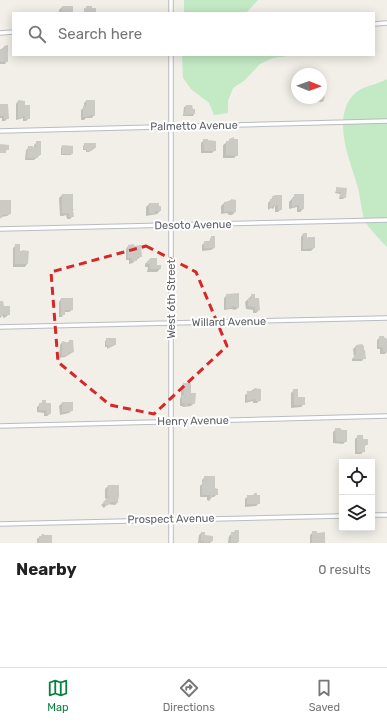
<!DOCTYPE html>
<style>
body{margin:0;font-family:Rubik,sans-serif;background:#f6f6f6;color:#222}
.controls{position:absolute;right:12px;bottom:12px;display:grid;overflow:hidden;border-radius:0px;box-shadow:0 2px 10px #0003}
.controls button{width:36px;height:36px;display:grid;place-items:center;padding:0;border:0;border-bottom:1px solid #e0e0e0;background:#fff;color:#222;font:20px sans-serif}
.compass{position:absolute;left:291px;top:68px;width:36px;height:36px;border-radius:50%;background:#fff;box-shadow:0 2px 10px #0003;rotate:91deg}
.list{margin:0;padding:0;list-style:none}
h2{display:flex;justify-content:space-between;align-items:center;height:52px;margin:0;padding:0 16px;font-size:17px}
h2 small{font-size:13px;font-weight:400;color:#767676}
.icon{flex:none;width:22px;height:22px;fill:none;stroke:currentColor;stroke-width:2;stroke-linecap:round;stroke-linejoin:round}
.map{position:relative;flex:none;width:387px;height:543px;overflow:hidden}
.search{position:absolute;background:#fff;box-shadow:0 2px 10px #0003;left:12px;right:12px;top:12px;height:44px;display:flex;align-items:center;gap:10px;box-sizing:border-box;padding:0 14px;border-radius:0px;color:#767676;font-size:15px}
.sheet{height:124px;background:#fff}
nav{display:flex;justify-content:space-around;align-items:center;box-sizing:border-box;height:56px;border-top:1px solid #e0e0e0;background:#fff;font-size:11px;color:#767676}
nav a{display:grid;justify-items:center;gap:2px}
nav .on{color:#0b8043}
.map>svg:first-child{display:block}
</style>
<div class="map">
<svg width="387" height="543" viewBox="0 0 387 543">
<rect width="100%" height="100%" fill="#f1efe7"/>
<!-- green -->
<path fill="#c3e9c5" d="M184,0H258L246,13H184Z
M182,55H295L273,58L260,64L245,80L233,88L228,101V113L214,115L209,103L191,89L183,78Z
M387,79V247C382,242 368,227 365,221C361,211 361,199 358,188C351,162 333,125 350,99C361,84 373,87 387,79Z"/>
<!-- shadow -->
<path fill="#0003" d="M62,7L72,13H59V10Z
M7,46L6,53L7,61L5,64H0V50L4,47Z
M321,92L323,101L322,102L313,101L314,98H321Z
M18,101L29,118L26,121H23V118L16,120V104Z
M86,101L94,115L92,118H86L84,120H81V110L84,107V103Z
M0,105L8,118L5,121H2V118H0Z
M186,106L194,114L193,116H183L184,107Z
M204,140L215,150L212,153H201V143Z
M230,140L237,155L234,158H223V145Z
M37,142L40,155L34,160H25L26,150L29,147L34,148V145Z
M85,144L95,148L89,152H86V150H83V146Z
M62,146L72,153L71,155H61V148Z
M337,188L346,189L345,197L343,199H339L340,194L335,193Z
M62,195L73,216L70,219H67L66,215L63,216H60L59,198Z
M295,195L303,209L300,212H297V207L289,209V202Z
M273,197L281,209L278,212H275V206L273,209L271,208L268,210V203Z
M231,200L235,201V212L232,215H229L227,213L221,214V206L224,203Z
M0,201L10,214L7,216L1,217L0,219Z
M149,204L160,211L157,214L146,216V207Z
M303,234L306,238H314V248L311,251H301V237Z
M211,237L214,248L211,250L202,251V245L205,242H209Z
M16,245L19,252L27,264L25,267H13V248Z
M128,246L141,256L138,259H136L133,263L129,264V260H126V249Z
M150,259L156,266L160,269L157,272H147L148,267H145V264Z
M227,295L238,308L235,310L231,309L224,310V298Z
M252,295L259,310L256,313H253V310L246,309L245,302Z
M61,299L72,310L69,312H64L62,317H59V302Z
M0,302L9,314L6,317L3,318V315L0,318Z
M380,337L387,340V352L385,354H380V349H377V340Z
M107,339H115V345L107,349V347H105V341Z
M69,341L73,352L65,357L59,358L60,345L62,342L67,344Z
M356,346L364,358L362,361H352V359L354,357L353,349Z
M183,384L194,403L191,406L183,407L182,406H180V399L181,397V387Z
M254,389L260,400L257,403H253V401L245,403V395Z
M294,390L297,398L304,404L301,407L291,408V393Z
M43,401L50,414L47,416H44V413L37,412V407Z
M62,403L72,410L69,413L60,415L59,406Z
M336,429L346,441L343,444L333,443V432Z
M358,436L367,444L364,447V451L361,454H355V439Z
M205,477L217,494L214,497H212L209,501L207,500V497H200V486L202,484V480Z
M108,486H118L119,495L117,503L115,505L107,504L104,508L101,505L107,500L105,498V489Z
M254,494L259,503L256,506L245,507V499L248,496H252Z
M235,531L238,542L237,543H228L229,536Z
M313,532L324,543H310V535Z
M201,533L204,536L212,541L210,543H198L199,535Z
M42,535L51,543H37V539Z"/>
<!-- building -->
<path fill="#cccac4" d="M62,6H73V13H62Z
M86,6H92V8H96V13H84V8H86Z
M8,45V53H7L8,54V62H0V49H4V46Z
M321,91L325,92L324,101L314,99V98H321Z
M18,100L25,101V105H30V119H25V116L20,118H18Z
M86,100H95V116L91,115L90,116L89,115L87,117H83V106H86Z
M0,104H8L9,119H4V116H0Z
M186,105H192L193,109H195V114L184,115Z
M234,137V139H238V156L226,155V141H229V139Z
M203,139H208V141L209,140L216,141V151H204Z
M36,141H41V155H38V158H27L28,146H33V147H36Z
M84,143H96V148H92V151H87V149H84Z
M0,144L9,145V150H6V153H0Z
M62,145L73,146V154H62Z
M336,187L347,188L346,198L340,197L341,192H336Z
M62,194H73V209L75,210H73L74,217H69V213H67V214L62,213Z
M294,194H304V209H299V205L295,206L294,205V207H292V198H294Z
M276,195H282V210H278V205H276V207L273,205L272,208L270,207V199H273L272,196Z
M231,199L236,200V212H232L230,211L224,212V202L231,201Z
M0,200H11V214L2,215V218H0Z
M149,203H159V206H161V211H155V214L149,213Z
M303,233H307V239L308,237H315V248L303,249Z
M211,236H215V248H204V241H210L211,240Z
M15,244H20V251H22V250L29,251L28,264H15Z
M134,244V246L141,245L142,257H137V261H132V258H128V245Z
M150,258H157V265H161V269H150V264H147V261H150Z
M239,293V308L232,306L231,308H226V294Z
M251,294H255V298H259L260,310L255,311V307H252V306H248V299L252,298Z
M61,298H73V310H65V315H61Z
M0,301H3L4,306H10V315H5V314H3V316H0Z
M379,336H384V337L387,339V352H383V347H379Z
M106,338H116V345H111V347L108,348V345H106Z
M69,340H73L74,352L68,353V355L62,356V341L69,343Z
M362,344L364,346V350H365L366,359H354V355H356V345Z
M183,383H191V393H196L195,404L187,403V405H185V403H182V395H184Z
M254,388L261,389V401H256V399L247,401V391H254Z
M293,389H298V397H305V405H294Z
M42,400H46V403H51V414H46L47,411L45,410H39V403H42Z
M62,402H73V411L62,412Z
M335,428H340L342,430H347V442L336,441Z
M357,435H363V439H368V445H365V452H357Z
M204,476H215V488L218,489V495H213L212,498H210V495H202V482L204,481Z
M108,485H119L118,503L111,502L107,506L103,502L109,497L107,495Z
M254,493H257V495H260V504H247V495H254Z
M235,530H239V542L231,543V532H235Z
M312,531H317V533L325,532V543H312Z
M201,532H205V535L213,536V541L204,543V541H201Z
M42,534H44V535H52V543H39V536H42Z"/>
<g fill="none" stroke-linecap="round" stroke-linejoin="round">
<defs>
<path id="minor" d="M171,13V0
M374,24L387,23
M0,33L13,32
M0,131L387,121
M0,229L387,220
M0,327L387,318
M0,426L387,416
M372,515H387
M0,524L342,516
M171,543V55"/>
</defs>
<!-- minor casing -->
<use href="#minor" stroke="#b9bcc1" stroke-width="5.5"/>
<!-- minor -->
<use href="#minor" stroke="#fff" stroke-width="3.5"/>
</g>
<!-- marked area -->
<path fill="none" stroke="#d62828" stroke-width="3" stroke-dasharray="8 5" stroke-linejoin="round" d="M146,246L196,272L227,346L154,414L110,405L58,362L51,272Z"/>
<g text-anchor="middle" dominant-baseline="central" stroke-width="4" stroke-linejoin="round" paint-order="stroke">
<!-- street labels -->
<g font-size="11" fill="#5e6268" stroke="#fff">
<text transform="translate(194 126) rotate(-1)">Palmetto Avenue</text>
<text transform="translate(193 225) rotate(-1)">Desoto Avenue</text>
<text transform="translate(171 299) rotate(-90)">West 6th Street</text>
<text transform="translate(229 322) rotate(-1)">Willard Avenue</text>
<text transform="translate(193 421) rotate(-1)">Henry Avenue</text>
<text transform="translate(171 519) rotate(-1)">Prospect Avenue</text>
</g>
</g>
</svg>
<div class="controls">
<button><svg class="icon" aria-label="locate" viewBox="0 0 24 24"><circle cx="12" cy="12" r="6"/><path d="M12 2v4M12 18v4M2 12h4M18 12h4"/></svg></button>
<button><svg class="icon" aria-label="layers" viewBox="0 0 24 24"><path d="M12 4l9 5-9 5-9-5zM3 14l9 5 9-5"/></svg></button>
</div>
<svg class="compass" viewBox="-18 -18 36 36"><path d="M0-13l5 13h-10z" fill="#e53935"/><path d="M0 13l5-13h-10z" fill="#767676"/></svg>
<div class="search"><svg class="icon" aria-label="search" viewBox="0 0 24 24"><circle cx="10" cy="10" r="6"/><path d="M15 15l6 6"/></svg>Search here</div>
</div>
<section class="sheet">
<h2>Nearby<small>0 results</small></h2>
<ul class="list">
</ul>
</section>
<nav>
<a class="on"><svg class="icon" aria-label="map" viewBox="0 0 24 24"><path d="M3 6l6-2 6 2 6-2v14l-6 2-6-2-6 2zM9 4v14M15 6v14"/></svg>Map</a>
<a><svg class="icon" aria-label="directions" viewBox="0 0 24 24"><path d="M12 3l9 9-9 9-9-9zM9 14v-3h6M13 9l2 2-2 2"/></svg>Directions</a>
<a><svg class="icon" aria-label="saved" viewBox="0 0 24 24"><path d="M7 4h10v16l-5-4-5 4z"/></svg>Saved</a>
</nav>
